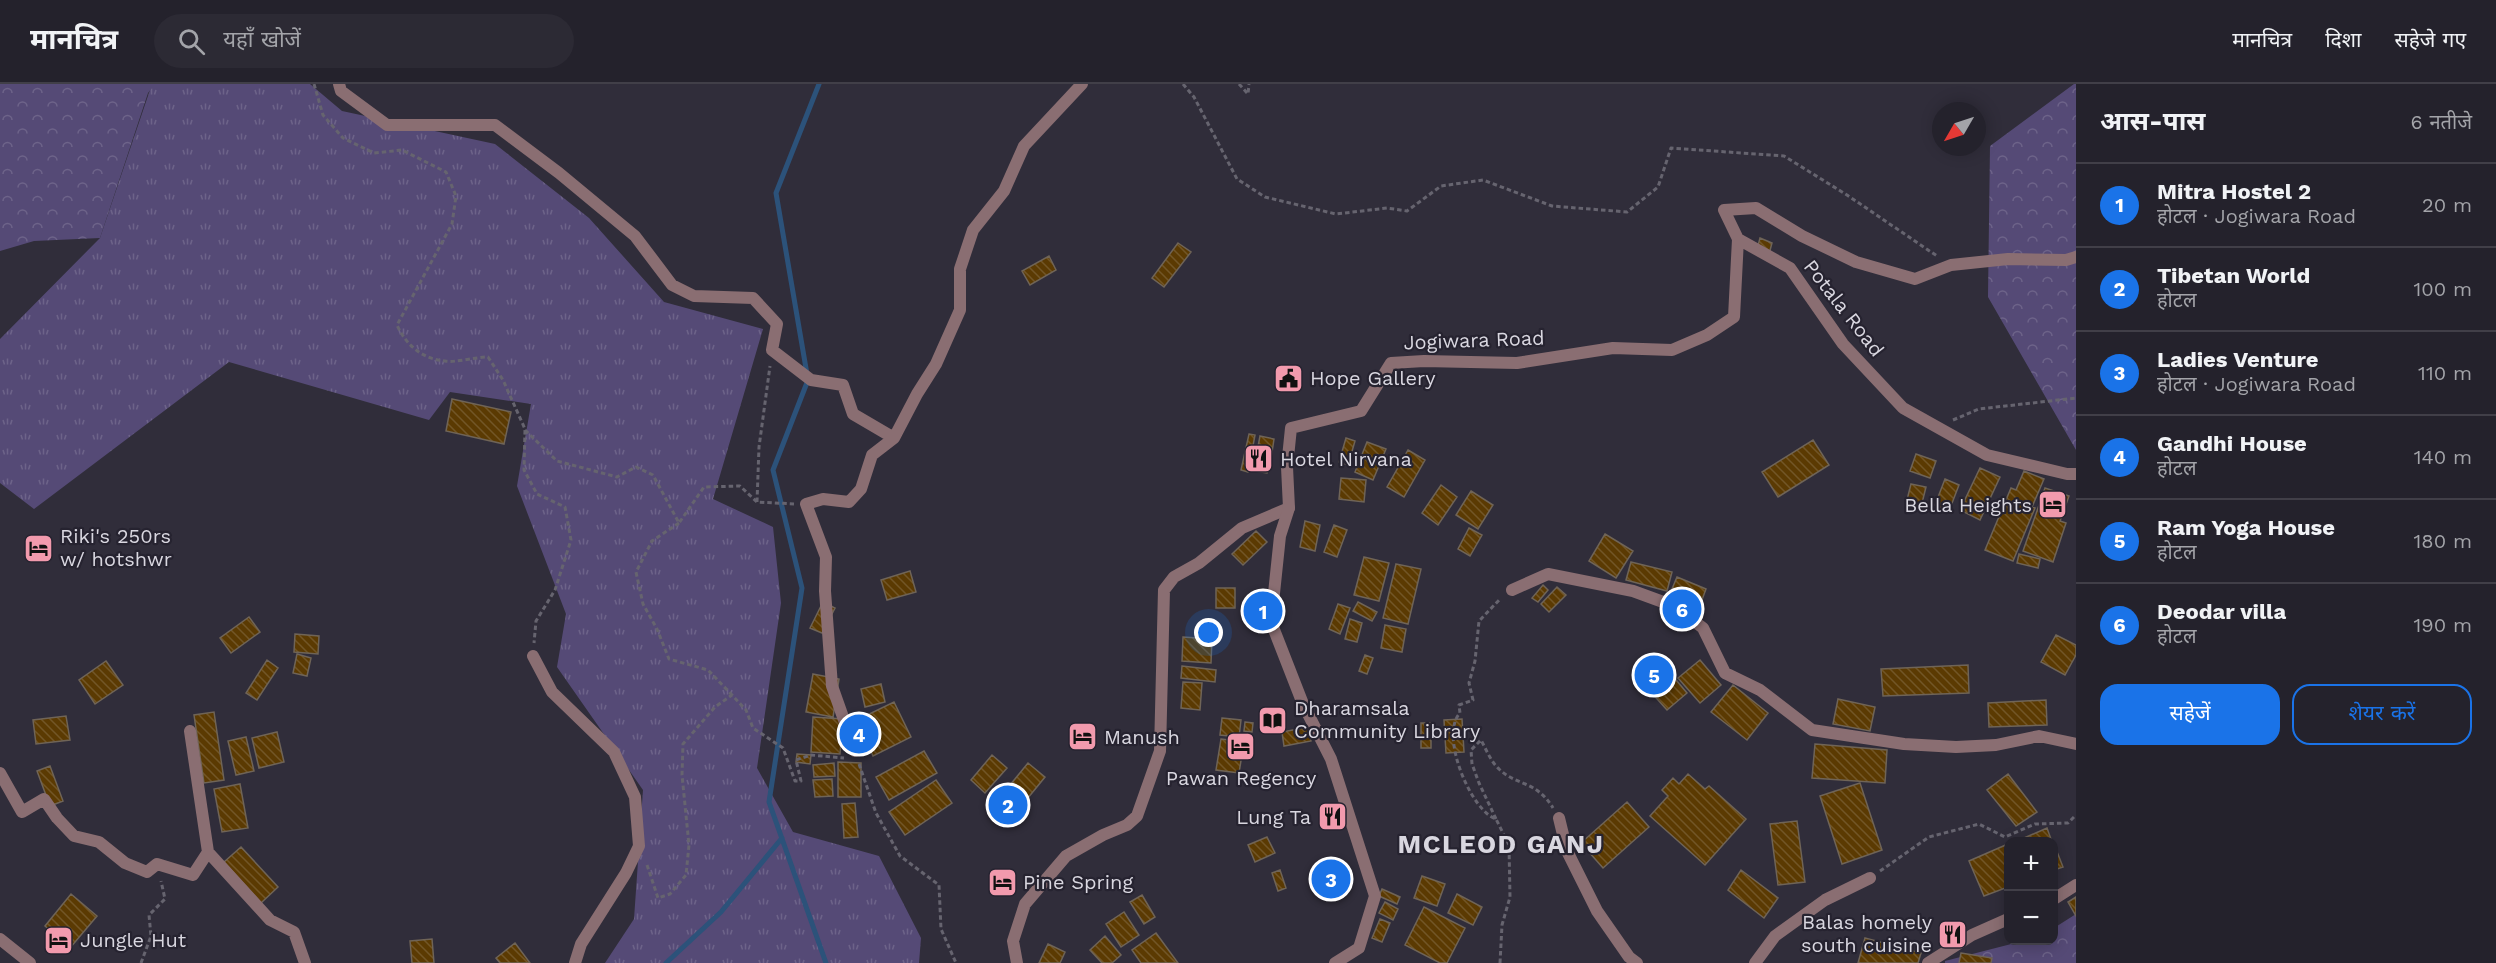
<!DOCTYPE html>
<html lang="hi">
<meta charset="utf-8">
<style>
body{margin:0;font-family:"Work Sans","Noto Sans Devanagari",sans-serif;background:#2c2a34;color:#f1f3f6}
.controls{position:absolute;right:18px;bottom:18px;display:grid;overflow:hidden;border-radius:12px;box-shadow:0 3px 15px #0003}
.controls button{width:54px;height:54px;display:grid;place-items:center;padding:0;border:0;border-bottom:2px solid #413f48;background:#24222c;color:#f1f3f6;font:30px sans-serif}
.compass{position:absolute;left:1932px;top:18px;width:54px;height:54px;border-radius:50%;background:#24222c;box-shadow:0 3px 15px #0003;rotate:231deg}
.you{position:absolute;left:1209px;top:549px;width:21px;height:21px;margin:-15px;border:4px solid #fff;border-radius:50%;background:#1a73e8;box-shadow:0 0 0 9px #1a73e833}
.badge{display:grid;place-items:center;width:39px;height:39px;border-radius:50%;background:#1a73e8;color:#fff;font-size:20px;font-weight:700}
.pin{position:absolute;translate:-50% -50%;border:3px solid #fff;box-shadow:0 2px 6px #0006}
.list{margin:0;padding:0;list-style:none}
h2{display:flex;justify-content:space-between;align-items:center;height:78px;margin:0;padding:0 24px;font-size:26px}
h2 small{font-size:20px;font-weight:400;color:#a3a4a9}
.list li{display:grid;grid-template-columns:39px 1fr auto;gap:18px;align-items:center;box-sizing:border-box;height:84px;padding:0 24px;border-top:2px solid #413f48}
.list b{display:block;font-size:22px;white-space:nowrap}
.list p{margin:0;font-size:20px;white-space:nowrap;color:#a3a4a9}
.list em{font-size:20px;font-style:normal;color:#a3a4a9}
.actions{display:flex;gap:12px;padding:18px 24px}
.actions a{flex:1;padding:14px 0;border:2px solid #1a73e8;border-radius:18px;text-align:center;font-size:21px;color:#1a73e8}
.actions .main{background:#1a73e8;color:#fff}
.icon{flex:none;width:33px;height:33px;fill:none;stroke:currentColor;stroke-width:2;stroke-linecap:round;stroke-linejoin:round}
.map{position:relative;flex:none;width:2076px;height:879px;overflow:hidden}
header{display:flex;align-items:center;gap:36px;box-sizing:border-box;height:84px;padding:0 30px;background:#24222c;border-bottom:2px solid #413f48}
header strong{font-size:28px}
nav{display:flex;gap:33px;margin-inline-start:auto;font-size:21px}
.search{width:420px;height:54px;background:#2c2a34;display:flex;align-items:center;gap:15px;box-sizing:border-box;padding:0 21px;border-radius:33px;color:#a3a4a9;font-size:22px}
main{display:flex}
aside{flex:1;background:#24222c}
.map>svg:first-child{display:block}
</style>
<header>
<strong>मानचित्र</strong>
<div class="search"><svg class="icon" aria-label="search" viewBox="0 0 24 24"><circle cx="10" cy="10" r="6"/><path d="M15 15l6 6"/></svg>यहाँ खोजें</div>
<nav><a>मानचित्र</a><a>दिशा</a><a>सहेजे गए</a></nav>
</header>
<main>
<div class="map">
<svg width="2076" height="879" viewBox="0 0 2076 879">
<defs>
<pattern id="grass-tufts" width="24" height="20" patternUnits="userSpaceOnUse" patternTransform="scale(1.5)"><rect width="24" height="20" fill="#554a76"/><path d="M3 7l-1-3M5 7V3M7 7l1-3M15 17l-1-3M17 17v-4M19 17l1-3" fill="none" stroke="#6d6389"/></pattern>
<pattern id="forest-crowns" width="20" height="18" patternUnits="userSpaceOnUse" patternTransform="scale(1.5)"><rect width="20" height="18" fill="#554a76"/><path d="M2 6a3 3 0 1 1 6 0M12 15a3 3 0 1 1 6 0" fill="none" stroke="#6d6389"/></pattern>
<pattern id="building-back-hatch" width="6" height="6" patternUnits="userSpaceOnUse" patternTransform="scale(1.5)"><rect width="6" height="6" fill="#5b3a02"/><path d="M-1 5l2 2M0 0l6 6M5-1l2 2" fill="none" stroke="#725627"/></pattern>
</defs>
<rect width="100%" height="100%" fill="#302d3a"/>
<!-- grass -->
<path fill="url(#grass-tufts)" d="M152,0H310L342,27L495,60L589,134L664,218L763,245L713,415L773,443L781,519L757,684L793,748L879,772L921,854L919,879H605L634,835L643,706L557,583L566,530L517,402L531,320L450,308L429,336L229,278L34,425L0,399V255L100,154Z"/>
<!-- forest -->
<path fill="url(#forest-crowns)" d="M0,0H155L148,9L100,154L34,157L0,167Z
M2074,0H2076V366L1988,213L1990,62Z
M2076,830V879H1945V877L2023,857L2054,856V844Z"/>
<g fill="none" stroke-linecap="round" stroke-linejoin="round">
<!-- stream -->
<path stroke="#2c527a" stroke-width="5" d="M819,0L776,109L808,296L773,386L802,504L769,718L826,879
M666,879L721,828L782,754"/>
</g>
<!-- building -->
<path fill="url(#building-back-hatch)" stroke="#6f6457" stroke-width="1.5" d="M1760,154L1772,159L1768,174L1756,169Z
M1178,159L1191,168L1164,203L1152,194Z
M1049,172L1056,186L1030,201L1022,187Z
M452,315L511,328L504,360L446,347Z
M1249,350L1255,351L1248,388L1241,386Z
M1260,352L1274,355L1271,375L1256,373Z
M1346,354L1355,357L1348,381L1339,378Z
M1813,356L1829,381L1778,413L1762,388Z
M1367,358L1386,365L1373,396L1355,388Z
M1408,366L1425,376L1404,413L1387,403Z
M1916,370L1936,377L1930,394L1910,387Z
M1256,376L1269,378L1267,389L1255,387Z
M1980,384L2000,393L1980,436L1960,426Z
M2024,387L2044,395L2032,423L2035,424L2013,477L1985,466L2011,404L2016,406Z
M1341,394L1366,396L1364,418L1339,415Z
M1945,395L1959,401L1949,427L1935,421Z
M1911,400L1926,403L1921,423L1906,420Z
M1441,401L1457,413L1438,441L1422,429Z
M2045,404L2069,412L2060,437L2066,439L2053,478L2023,467Z
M1471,407L1493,421L1478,445L1456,431Z
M1305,437L1320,441L1315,467L1300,463Z
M1334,441L1347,446L1337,473L1324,468Z
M1469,444L1482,451L1470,472L1458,465Z
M1256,447L1267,458L1243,481L1232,470Z
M1605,450L1633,467L1616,494L1589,477Z
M2019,470L2040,475L2038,484L2017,479Z
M1364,473L1389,479L1379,517L1354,511Z
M1631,478L1672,488L1667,507L1626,496Z
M1396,480L1421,485L1408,540L1383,534Z
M910,487L916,508L887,516L881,496Z
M1677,493L1706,505L1699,524L1669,512Z
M1543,501L1548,506L1538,518L1532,514Z
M1557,503L1566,511L1549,528L1541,520Z
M1216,504H1235V524H1216Z
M823,518L835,524L822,549L810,544Z
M1358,518L1377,528L1372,537L1353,527Z
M1338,520L1350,524L1340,550L1329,545Z
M249,533L260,548L231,569L220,554Z
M1350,535L1362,539L1357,558L1345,555Z
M1385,541L1406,545L1402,568L1381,564Z
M295,550L319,552L318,570L294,568Z
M2056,551L2076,561V571L2065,591L2041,578Z
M1183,553L1212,555L1211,579L1182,577Z
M297,570L311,574L307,592L293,589Z
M1365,571L1373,574L1367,590L1359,587Z
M267,576L278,584L257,616L246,609Z
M1700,576L1721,601L1700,619L1678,594Z
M106,577L123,601L95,620L79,596Z
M1661,578L1687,609L1667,626L1640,596Z
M1968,581L1969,609L1883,612L1881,585Z
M1182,582L1216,586L1215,598L1181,594Z
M813,590L839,595L833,633L806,628Z
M1183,598L1202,599L1200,626L1181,624Z
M881,600L885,618L865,623L861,605Z
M1733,601L1768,629L1747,656L1711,628Z
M1838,615L1875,623L1870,647L1833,640Z
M2046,616L2047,641L1989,643L1988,619Z
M894,618L911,653L873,672L864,652L873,648L865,632Z
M214,628L224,696L204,699L194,631Z
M66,632L70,656L36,660L33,636Z
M813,633L843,635L840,670L811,668Z
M1222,634L1241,636L1239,653L1220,651Z
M1462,635L1464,668L1446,669L1444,636Z
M1245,638L1253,639L1252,648L1244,647Z
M1421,639H1431V664H1421Z
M1309,643L1311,657L1284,662L1282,648Z
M277,648L284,678L259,684L252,654Z
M246,653L254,687L236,691L228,657Z
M1221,655L1244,658L1239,689L1216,686Z
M1815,660L1887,666L1885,699L1812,694Z
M924,667L937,689L889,716L876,693Z
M797,670L811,671L810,680L796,678Z
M992,671L1007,684L985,709L971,696Z
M838,678L861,679V713H838Z
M834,679L835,692L814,693L813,681Z
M1028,679L1045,693L1014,731L997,717Z
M50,682L63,717L50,722L37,687Z
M1688,690L1705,705L1709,702L1746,735L1705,781L1650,732L1668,712L1662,706L1673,694L1679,700Z
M2008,690L2037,728L2016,742L1987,706Z
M832,695L833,712L815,713L813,696Z
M936,696L952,719L905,751L889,728Z
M1860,699L1882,766L1842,780L1820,712Z
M240,700L248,744L222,748L214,705Z
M1627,718L1649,743L1603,784L1581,759Z
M855,719L858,753L844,754L842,720Z
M1797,737L1805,798L1778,801L1770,740Z
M2047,744L2052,758H2015Z
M1267,753L1275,769L1255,778L1248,761Z
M2008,760V803L1984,812L1969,777Z
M2054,760L2063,783L2054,786Z
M241,763L278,803L261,819L224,778Z
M1280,786L1286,804L1278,807L1272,789Z
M1741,786L1778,814L1764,834L1728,806Z
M1422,792L1445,800L1437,822L1414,814Z
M1382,805L1400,813L1397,820L1379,812Z
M71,810L97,832L70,864L45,842Z
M1457,810L1482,823L1473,841L1448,829Z
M1142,811L1155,833L1144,840L1130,818Z
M2076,813V832L2068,818Z
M1385,818L1398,825L1393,836L1379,829Z
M1424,823L1465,844L1447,879H1440L1405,861Z
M1124,828L1139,851L1121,863L1106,840Z
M1380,835L1390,839L1382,858L1372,854Z
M1156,849L1178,879H1141L1132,866Z
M1105,852L1121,871L1112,879H1102L1090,866Z
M1865,854L1921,869L1918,879H1858Z
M432,855L434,879H412L410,857Z
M515,859L530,879H500L496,874Z
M1048,860L1065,868L1060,879H1039Z
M1961,869L1992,874L1991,879H1959Z"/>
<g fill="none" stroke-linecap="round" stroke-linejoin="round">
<!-- path -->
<path stroke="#66646f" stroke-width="3" stroke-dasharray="4.5 3" stroke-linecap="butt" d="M314,0L323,31L343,54L374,69L402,66L446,88L456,112L452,140L397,241C406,261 422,275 445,277C454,279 476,273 488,273L503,296L525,345L524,386L537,410L565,423L571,456L555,506L536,537L534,559
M1183,0L1194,13L1237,95L1265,113L1336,130L1387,124L1407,127L1441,102L1483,96L1552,122L1627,128L1658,103L1671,64L1784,72L1847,111L1937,172
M1239,0L1248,10L1249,0
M1953,336L1979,325L2076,314
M525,346L557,377L617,393L636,383L653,391L679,439L704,403L740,402L757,418L794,420
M757,418L759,363L770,282
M679,439L652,457L636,488L643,520L657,545L669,575L708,586L732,611
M859,680L876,729L900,772L939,801L941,845L956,879
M1496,735L1479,699L1472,680L1471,666L1481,656C1486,665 1491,678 1499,685C1516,702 1536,696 1553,724
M647,781L658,814L670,810L686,791L689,761L682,691L683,660L715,623L732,611L746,626L753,644L783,664L795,697H801L796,676L811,671L844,674
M1880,787L1929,753L1979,740L2005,753L2035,740L2068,739L2076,731
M141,879L151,852L149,831L165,815L161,797
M1500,879L1502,841L1510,813L1509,761L1496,735C1471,727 1439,651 1460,629L1459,621L1473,616L1469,599L1475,577L1479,537L1501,514"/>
<!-- minor -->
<path stroke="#8a6e72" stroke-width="12" d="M339,0L341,7L387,41H495L559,89L635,152L672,201L694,212L753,214L777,240L772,266L811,296L843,301L853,330L894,354
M1512,506L1548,490L1633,507L1674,522L1703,544L1725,589L1760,606L1812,646L1904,660L1956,663L1996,661L2039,652L2076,660
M533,572L552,608L614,668L635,713L639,762L626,789L581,860L575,879
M190,647L208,768
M855,667L832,602L825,507L826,473L806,420L823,415L849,418L861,405L872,371L894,354L917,310L936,280L960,226V185L973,146L1004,107L1024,62L1082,0
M0,689L22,728L44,715L57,734L74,752L99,758L125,779L147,788L157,780L193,791L208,768L270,836L294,848L305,879
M1559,734L1567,767L1597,827L1629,873L1637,879
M1017,879L1013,857L1025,820L1066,772L1103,751L1127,741L1137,732L1160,667L1164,506L1174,493L1199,479L1242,444L1289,424
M1755,879L1775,852L1825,816L1870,794"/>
<!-- tertiary -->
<path stroke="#8a6e72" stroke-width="12" d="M1738,155L1790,184L1843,260L1903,324L1987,371L2067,390H2076
M2054,815L2076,801
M0,855L30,879
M1335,879L1359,864L1375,812L1331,675L1303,620L1271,538L1280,452L1289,424L1287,383L1291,344L1361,327L1391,279L1424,277L1517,279L1613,264L1672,266L1707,251L1734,233L1738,155L1724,126L1756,124L1802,152L1856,178L1915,195L1951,181L2008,175L2066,176L2076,173
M1928,879L1972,851L2008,835"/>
</g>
<!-- icons -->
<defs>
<symbol id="civic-square" viewBox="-11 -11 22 22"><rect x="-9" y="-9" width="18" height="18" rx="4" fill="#f29aad" stroke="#262330"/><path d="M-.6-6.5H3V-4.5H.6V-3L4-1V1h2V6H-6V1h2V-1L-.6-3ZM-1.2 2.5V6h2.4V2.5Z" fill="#111"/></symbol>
<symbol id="restaurant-square" viewBox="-11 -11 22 22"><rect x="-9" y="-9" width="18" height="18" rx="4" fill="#f29aad" stroke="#262330"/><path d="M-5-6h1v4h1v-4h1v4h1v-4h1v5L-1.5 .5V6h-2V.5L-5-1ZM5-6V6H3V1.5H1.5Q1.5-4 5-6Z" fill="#111"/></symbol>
<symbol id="hotel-square" viewBox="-11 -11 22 22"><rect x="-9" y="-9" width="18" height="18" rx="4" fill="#f29aad" stroke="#262330"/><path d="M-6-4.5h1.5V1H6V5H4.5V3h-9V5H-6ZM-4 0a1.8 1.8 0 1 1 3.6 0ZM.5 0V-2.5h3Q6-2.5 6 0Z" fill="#111"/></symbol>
<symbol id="library-square" viewBox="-11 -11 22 22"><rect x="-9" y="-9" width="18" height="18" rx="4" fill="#f29aad" stroke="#262330"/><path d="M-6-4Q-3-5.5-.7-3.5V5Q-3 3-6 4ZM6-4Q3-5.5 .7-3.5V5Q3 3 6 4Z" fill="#111"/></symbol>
</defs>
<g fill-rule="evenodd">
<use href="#civic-square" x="1272" y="278" width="33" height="33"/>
<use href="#restaurant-square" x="1242" y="358" width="33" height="33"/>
<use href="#hotel-square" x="2036" y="404" width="33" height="33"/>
<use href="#hotel-square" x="22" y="448" width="33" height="33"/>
<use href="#library-square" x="1256" y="620" width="33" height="33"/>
<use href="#hotel-square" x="1066" y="636" width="33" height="33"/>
<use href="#hotel-square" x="1224" y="646" width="33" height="33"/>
<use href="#restaurant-square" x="1316" y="716" width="33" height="33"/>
<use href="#hotel-square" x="986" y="782" width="33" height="33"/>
<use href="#restaurant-square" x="1936" y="834" width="33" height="33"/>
<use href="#hotel-square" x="42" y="840" width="33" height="33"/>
</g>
<g text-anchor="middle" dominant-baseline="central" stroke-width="4.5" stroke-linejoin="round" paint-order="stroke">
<!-- street labels -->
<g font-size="20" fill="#d9d7e0" stroke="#262330">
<text transform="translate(1844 224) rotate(52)">Potala Road</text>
<text transform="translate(1474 256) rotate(-2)">Jogiwara Road</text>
</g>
<!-- poi labels -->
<g font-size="20" fill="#d9d7e0" stroke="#262330" text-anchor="start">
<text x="1310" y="294">Hope Gallery</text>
<text x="1280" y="375">Hotel Nirvana</text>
<text x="2032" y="421" text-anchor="end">Bella Heights</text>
<text x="60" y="452">Riki's 250rs<tspan x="60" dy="23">w/ hotshwr</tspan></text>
<text x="1294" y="624">Dharamsala<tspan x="1294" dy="23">Community Library</tspan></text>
<text x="1104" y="653">Manush</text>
<text x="1241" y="694" text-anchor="middle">Pawan Regency</text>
<text x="1311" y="733" text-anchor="end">Lung Ta</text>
<text x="1023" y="798">Pine Spring</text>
<text x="1932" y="838" text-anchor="end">Balas homely<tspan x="1932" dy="23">south cuisine</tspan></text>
<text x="80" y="856">Jungle Hut</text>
</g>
<!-- district labels -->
<g font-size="26" font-weight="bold" letter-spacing="1.5" fill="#d9d7e0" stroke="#262330">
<text x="1501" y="760">MCLEOD GANJ</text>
</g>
</g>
</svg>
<div class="controls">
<button>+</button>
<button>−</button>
</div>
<svg class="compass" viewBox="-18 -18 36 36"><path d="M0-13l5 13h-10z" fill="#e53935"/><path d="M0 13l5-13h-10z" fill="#a3a4a9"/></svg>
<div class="you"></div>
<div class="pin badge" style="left:1263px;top:527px">1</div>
<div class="pin badge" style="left:1008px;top:721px">2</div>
<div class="pin badge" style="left:1331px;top:795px">3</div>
<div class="pin badge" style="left:859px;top:650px">4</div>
<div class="pin badge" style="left:1654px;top:591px">5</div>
<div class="pin badge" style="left:1682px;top:525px">6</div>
</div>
<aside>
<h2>आस-पास<small>6 नतीजे</small></h2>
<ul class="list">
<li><span class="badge">1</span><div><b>Mitra Hostel 2</b><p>होटल · Jogiwara Road</p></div><em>20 m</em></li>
<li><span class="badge">2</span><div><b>Tibetan World</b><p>होटल</p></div><em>100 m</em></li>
<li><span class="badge">3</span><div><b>Ladies Venture</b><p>होटल · Jogiwara Road</p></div><em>110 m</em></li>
<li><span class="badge">4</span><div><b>Gandhi House</b><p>होटल</p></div><em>140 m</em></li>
<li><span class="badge">5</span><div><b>Ram Yoga House</b><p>होटल</p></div><em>180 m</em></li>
<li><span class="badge">6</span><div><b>Deodar villa</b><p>होटल</p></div><em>190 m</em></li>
</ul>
<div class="actions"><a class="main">सहेजें</a><a>शेयर करें</a></div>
</aside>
</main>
